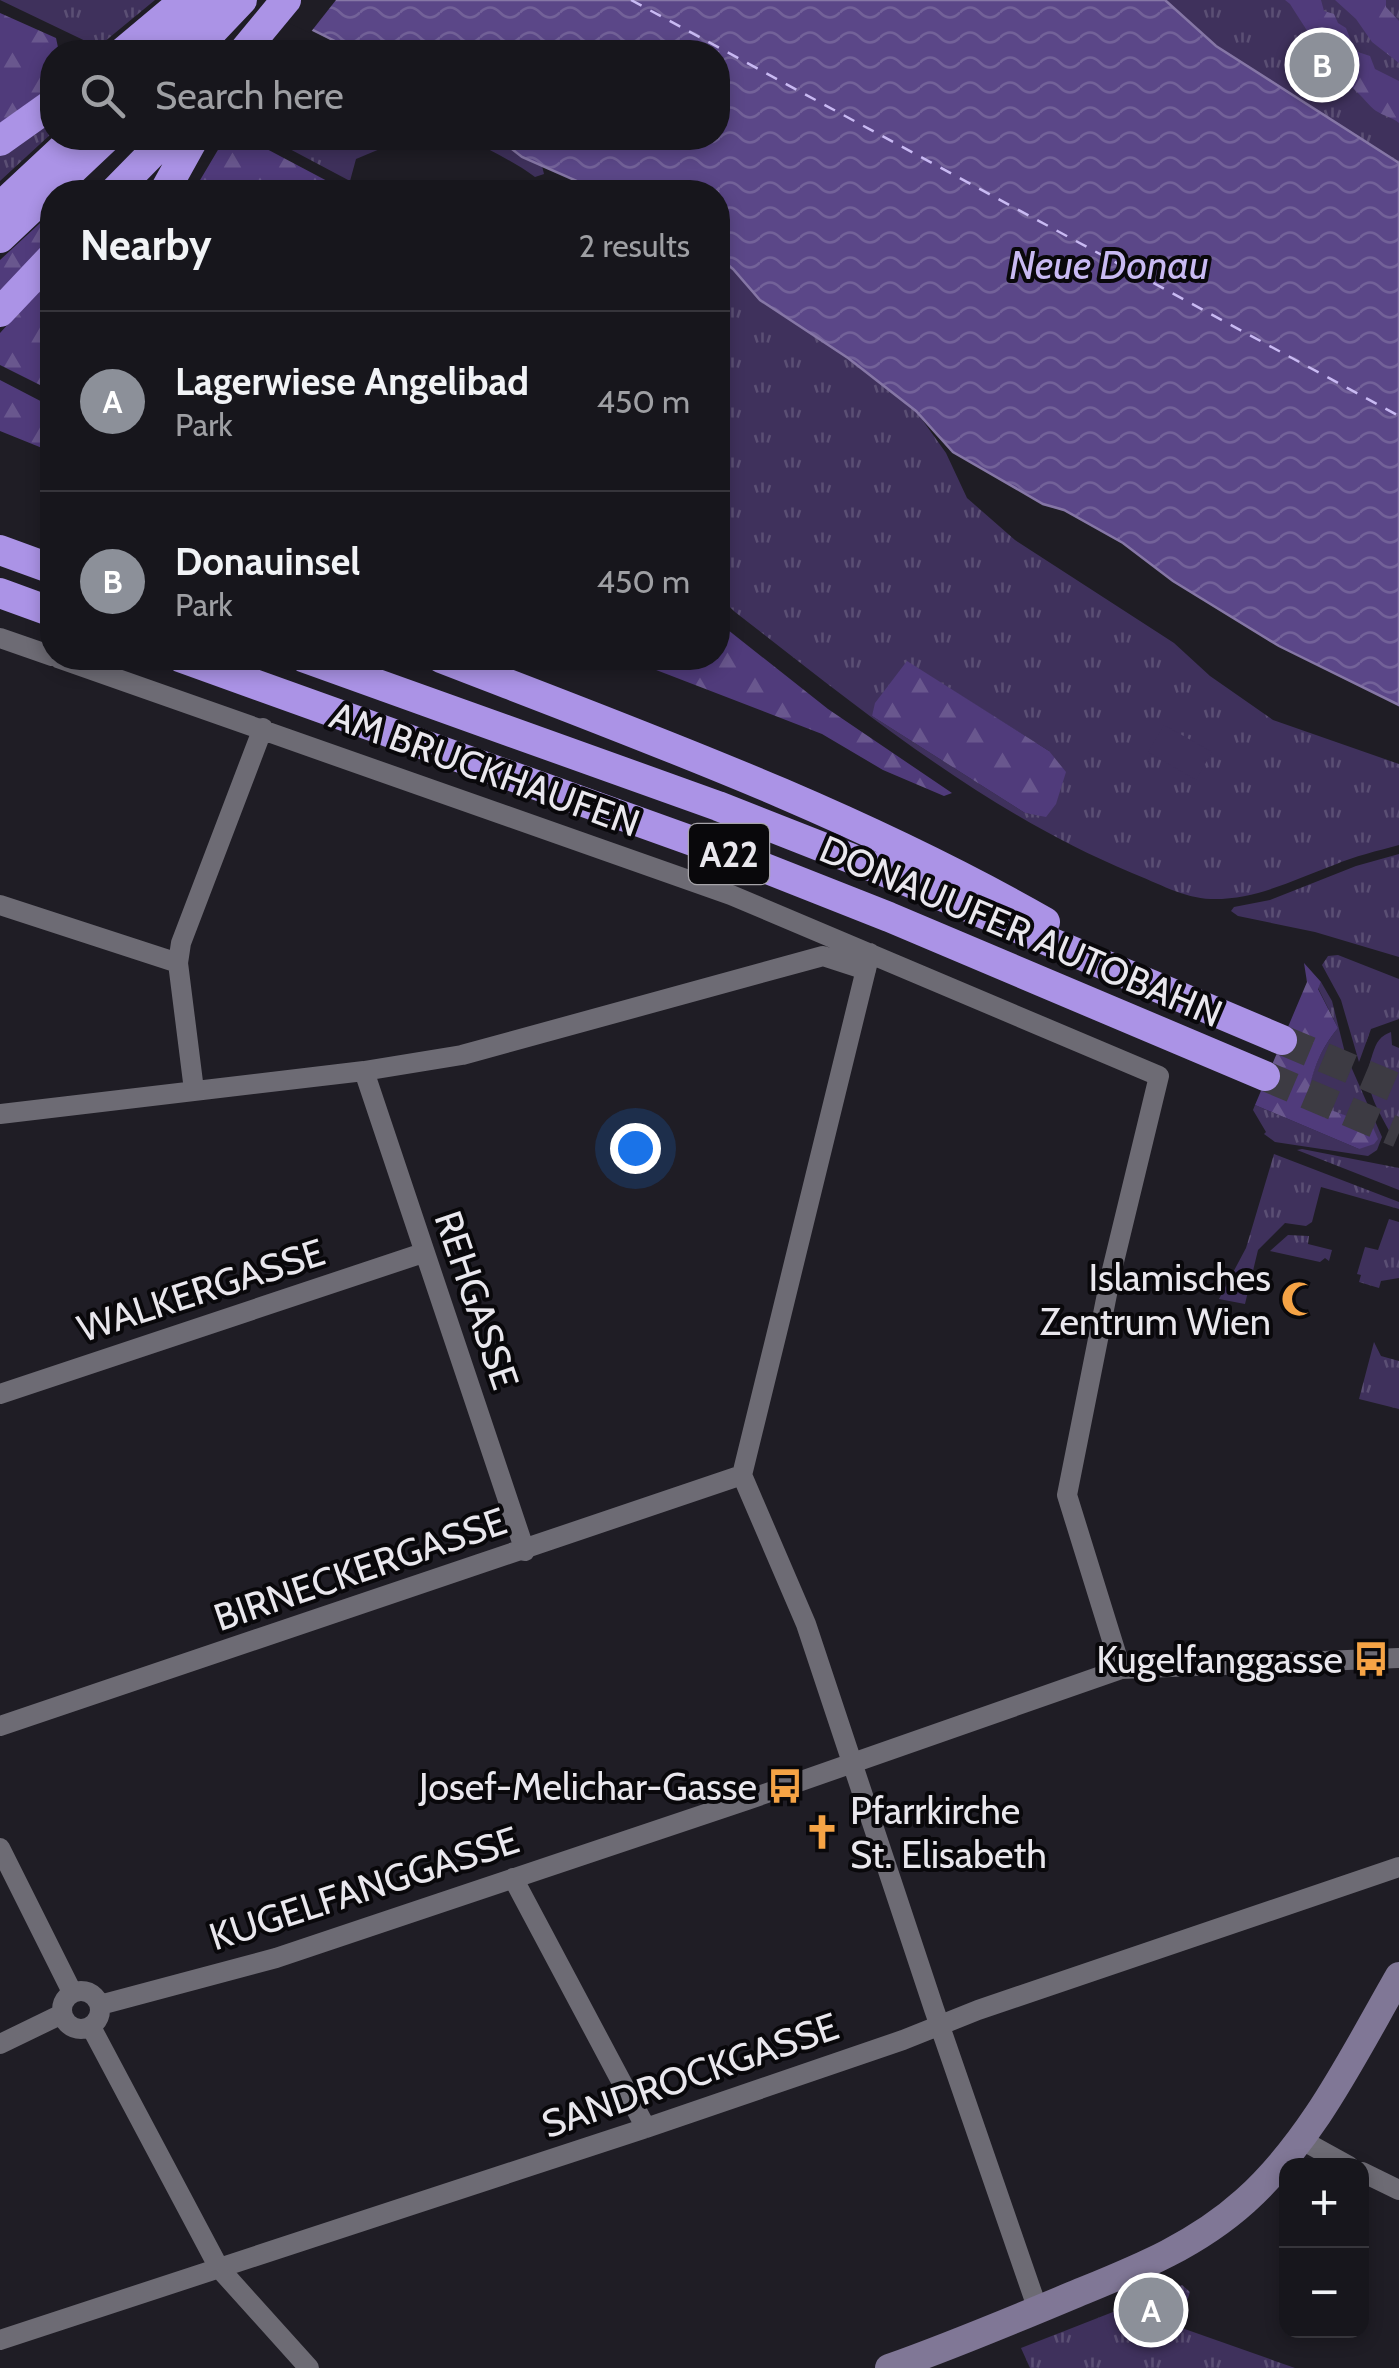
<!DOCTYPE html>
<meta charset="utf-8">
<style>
body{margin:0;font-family:Cabin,sans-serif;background:#201f25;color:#f1f3f6}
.controls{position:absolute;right:30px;bottom:30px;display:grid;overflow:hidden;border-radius:20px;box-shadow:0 5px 15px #0003}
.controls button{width:90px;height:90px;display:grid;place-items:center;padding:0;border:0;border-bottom:2px solid #36353b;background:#17161c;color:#f1f3f6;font:50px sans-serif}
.you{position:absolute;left:635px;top:1148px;width:35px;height:35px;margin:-25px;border:8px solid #fff;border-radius:50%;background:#1a73e8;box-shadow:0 0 0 15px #1a73e833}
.badge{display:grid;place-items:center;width:65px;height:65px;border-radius:50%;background:#8c9099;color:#fff;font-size:32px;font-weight:700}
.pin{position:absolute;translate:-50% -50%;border:5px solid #fff;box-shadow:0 2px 10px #0006}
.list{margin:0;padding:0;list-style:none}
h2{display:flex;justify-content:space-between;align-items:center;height:130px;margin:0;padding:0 40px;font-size:42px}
h2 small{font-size:32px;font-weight:400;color:#9e9fa3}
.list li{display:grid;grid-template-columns:65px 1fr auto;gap:30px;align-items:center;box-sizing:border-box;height:180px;padding:0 40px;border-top:2px solid #36353b}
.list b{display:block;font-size:38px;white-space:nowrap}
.list p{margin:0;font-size:32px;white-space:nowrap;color:#9e9fa3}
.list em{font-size:32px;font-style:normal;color:#9e9fa3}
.icon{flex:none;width:55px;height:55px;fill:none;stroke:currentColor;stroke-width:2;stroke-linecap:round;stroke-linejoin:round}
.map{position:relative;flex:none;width:1399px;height:2368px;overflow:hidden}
.search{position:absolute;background:#17161c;box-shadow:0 5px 15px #0003;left:40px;top:40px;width:690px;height:110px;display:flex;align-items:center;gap:25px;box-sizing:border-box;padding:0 35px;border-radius:40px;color:#9e9fa3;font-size:38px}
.panel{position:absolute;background:#17161c;box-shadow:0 5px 15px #0003;left:40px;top:180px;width:690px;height:490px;border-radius:40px}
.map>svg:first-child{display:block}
</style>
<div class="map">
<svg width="1399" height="2368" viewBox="0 0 1399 2368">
<defs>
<pattern id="grass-tufts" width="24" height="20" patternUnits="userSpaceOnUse" patternTransform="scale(2.5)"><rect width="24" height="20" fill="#3f315c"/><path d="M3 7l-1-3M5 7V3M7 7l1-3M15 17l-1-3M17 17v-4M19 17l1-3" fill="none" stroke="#5b4f74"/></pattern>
<pattern id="forest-firs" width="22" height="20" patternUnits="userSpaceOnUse" patternTransform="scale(2.5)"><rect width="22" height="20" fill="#503b7b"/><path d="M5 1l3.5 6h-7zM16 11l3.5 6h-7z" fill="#69578e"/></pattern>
<pattern id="water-waves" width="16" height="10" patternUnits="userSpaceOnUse" patternTransform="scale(2.5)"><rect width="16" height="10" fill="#5b4788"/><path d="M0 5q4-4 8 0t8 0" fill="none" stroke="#736299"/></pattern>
</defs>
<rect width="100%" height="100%" fill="#1f1d25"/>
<!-- grass -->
<path fill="url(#grass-tufts)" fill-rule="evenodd" d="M0,0H155L98,47Z
M1165,0H1399V163L1216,46Z
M52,122V133L0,181V156Z
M269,138H432L443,150L387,146L356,159L350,181Z
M469,138H498L522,157L542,166L544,174L535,177C514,161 491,152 469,138Z
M718,257L733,269L760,300L848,358L916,411L946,453L967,498L1015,540L1174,643L1210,676L1273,720L1399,764V845C1377,851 1355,856 1334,865C1293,880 1256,900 1211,899C1183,898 1158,883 1132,873C985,812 860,709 735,612L718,596ZM907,662L1049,751L1046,816L1025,813L872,716Z
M1399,854V957L1315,932L1238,916L1231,911L1234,907L1270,900L1356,866Z
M1338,955L1399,979V1019L1371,1029L1359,1062L1341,1000L1322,965L1328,956Z
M1321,982L1332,1001L1345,1053L1382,1137L1377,1150L1368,1156L1275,1142L1264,1134L1266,1132L1253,1110L1255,1105L1359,1149L1371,1123L1355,1128L1347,1125L1346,1116L1306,1101C1312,1072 1319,1051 1338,1028L1318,988Z
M1391,1032L1392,1045L1399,1048V1122L1394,1140C1380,1112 1360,1087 1372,1056C1376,1044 1378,1037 1391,1032Z
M1302,1149L1399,1168V1190L1297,1150Z
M1274,1154L1399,1202V1209L1321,1187L1312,1222L1306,1226L1285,1223L1258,1250L1245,1304L1219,1299L1246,1248Z
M1389,1219L1399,1222V1278L1381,1281L1379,1288L1359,1282L1361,1275L1357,1274L1365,1247L1378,1250Z
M1288,1235L1309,1236L1308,1244L1332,1250L1329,1261L1325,1258L1320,1262L1270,1251Z
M1374,1342L1381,1356L1399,1361V1409L1359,1399Z
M1182,2285L1190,2292L1179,2327L1295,2368H1030L1021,2348Z"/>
<!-- forest -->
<path fill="url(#forest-firs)" d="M1285,0H1321L1324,11L1334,14L1338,23L1346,28L1355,51L1370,56L1375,69L1399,81V123C1392,117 1386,117 1378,112C1372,109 1366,101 1361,96C1331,67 1312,39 1290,4Z
M1335,0H1386V7L1399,21V63L1372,42L1356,19Z
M0,13L56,38L59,52H52V86L0,123Z
M225,138H246L348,192H193Z
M52,212V237L0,292V260Z
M52,276V391L0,365V333Z
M0,380L52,407V452L0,431Z
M718,622L828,709L952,793L944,796L883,770L822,734L625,658H718Z
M907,661L1049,751L1066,772L1056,804L1046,817L1025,813L872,716L875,703Z
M1304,963L1321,982L1318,989L1338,1028C1319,1051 1312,1072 1307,1101L1347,1116V1125L1355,1128L1371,1123L1378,1139L1374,1144L1359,1149L1255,1105L1307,982Z"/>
<!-- garden -->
<path fill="#3f315c" d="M1164,725L1212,752L1196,780L1148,752Z"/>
<!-- water -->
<path fill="url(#water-waves)" stroke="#8677a6" stroke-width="2.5" d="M253,0H1165L1216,46L1399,163V705L1279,646L1173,581L1123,543L1064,510L1043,504L953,452L916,411L848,358L760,300L733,269L718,257V192H594L586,185L522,157L498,138H718V52H357Z"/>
<!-- pier -->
<path fill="#1f1d25" d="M248,0H336L310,33L250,5Z"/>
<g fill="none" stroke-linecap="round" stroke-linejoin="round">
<!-- ferry -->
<path stroke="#c9baf3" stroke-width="2.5" stroke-dasharray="12 10" stroke-linecap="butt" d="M631,0L1399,416"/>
<!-- highway-tunnel -->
<path stroke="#3d3b43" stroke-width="30" stroke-dasharray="30 15" stroke-linecap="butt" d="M1282,1040L1399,1089
M1265,1076L1399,1133"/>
<!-- street -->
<path stroke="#6d6b74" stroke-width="20" d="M0,638L52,656
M58,658L731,895L1159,1076L1111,1274L1067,1495L1121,1669
M0,905L178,963
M870,953L742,1475L806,1624L934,2009L1038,2310
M364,1071L525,1551
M194,1090L178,963L181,943L263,728
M0,1114L364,1071L462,1055L823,956L866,970
M0,1394L423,1253
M0,1726L742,1475
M0,1848L72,1992
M513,1878L646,2128
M62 2010a19 19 0 1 1 38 0a19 19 0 1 1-38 0Z
M100,2005L276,1958L747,1800L1121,1669L1399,1658
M91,2027L219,2268L309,2368
M0,2044L62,2014
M1300,2139L1349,2166
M1362,2172L1399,2190
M0,2340L646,2128L903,2040L978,2010L1399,1867"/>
<!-- secondary -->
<path stroke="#807796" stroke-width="28" d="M889,2368C951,2346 1011,2321 1073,2295C1134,2270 1194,2247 1245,2201C1313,2140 1354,2054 1399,1976"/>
<!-- highway -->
<path stroke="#ab93e6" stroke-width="30" d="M204,40L242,0
M123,52L185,0
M163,52L215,0
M243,52L286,0
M0,141L52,104
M114,192L167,138
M164,192L194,138
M0,207L74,138
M0,238L106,138
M0,312L52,257
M0,550L52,569
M0,593L52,612
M182,658L737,857L889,917L1265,1076
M305,658L718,806L873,867L1282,1040
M441,658C645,737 854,813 1045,922"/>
</g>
<!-- icons -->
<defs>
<symbol id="mosque-bare" viewBox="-9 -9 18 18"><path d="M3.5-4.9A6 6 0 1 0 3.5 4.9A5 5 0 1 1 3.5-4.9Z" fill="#f5a345" stroke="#09080b" stroke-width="2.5" paint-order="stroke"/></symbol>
<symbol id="bus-bare" viewBox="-9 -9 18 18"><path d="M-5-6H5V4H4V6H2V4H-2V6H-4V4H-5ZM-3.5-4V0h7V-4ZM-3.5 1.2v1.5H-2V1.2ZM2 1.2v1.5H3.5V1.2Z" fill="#f5a345" stroke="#09080b" stroke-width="2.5" paint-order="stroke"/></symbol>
<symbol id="church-bare" viewBox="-9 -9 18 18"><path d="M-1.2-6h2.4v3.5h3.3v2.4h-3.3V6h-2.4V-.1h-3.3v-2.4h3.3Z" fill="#f5a345" stroke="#09080b" stroke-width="2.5" paint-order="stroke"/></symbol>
</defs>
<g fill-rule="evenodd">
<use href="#mosque-bare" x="1274" y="1274" width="50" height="50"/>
<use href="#bus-bare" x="1346" y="1634" width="50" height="50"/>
<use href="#bus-bare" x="760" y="1761" width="50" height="50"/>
<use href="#church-bare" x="797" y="1807" width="50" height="50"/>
</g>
<g text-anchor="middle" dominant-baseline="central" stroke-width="8" stroke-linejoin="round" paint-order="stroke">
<!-- shield labels -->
<rect fill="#09080b" stroke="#a6a4a9" stroke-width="2.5" x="689" y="824" width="80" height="60" rx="8"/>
<g font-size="35" font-weight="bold" fill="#e9e7ed">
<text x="729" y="854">A22</text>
</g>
<!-- street labels -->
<g font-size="38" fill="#e9e7ed" stroke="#09080b">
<text transform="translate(485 769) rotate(20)">AM BRUCKHAUFEN</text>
<text transform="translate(1021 931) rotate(23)">DONAUUFER AUTOBAHN</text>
<text transform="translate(201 1290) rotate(-18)">WALKERGASSE</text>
<text transform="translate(477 1300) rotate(71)">REHGASSE</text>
<text transform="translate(360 1569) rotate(-19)">BIRNECKERGASSE</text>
<text transform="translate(364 1888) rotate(-18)">KUGELFANGGASSE</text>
<text transform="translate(690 2075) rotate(-19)">SANDROCKGASSE</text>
</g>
<!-- poi labels -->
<g font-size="38" fill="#e9e7ed" stroke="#09080b" text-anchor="end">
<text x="1271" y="1277">Islamisches<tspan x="1271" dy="44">Zentrum Wien</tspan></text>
<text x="1343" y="1659">Kugelfanggasse</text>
<text x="757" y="1786">Josef-Melichar-Gasse</text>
<text x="850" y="1810" text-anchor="start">Pfarrkirche<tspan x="850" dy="44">St. Elisabeth</tspan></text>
</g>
<!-- water labels -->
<g font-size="40" font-style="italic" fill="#c9baf3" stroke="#09080b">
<text x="1109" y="264">Neue Donau</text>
</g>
</g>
</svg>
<div class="controls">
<button>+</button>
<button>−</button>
</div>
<div class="you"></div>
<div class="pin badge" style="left:1151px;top:2310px">A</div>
<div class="pin badge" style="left:1322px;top:65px">B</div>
<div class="search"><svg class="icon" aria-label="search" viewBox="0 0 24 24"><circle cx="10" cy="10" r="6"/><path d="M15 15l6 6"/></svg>Search here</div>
<section class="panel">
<h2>Nearby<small>2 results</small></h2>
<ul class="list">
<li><span class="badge">A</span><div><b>Lagerwiese Angelibad</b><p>Park</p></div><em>450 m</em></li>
<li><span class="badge">B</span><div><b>Donauinsel</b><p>Park</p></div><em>450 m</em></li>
</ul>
</section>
</div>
